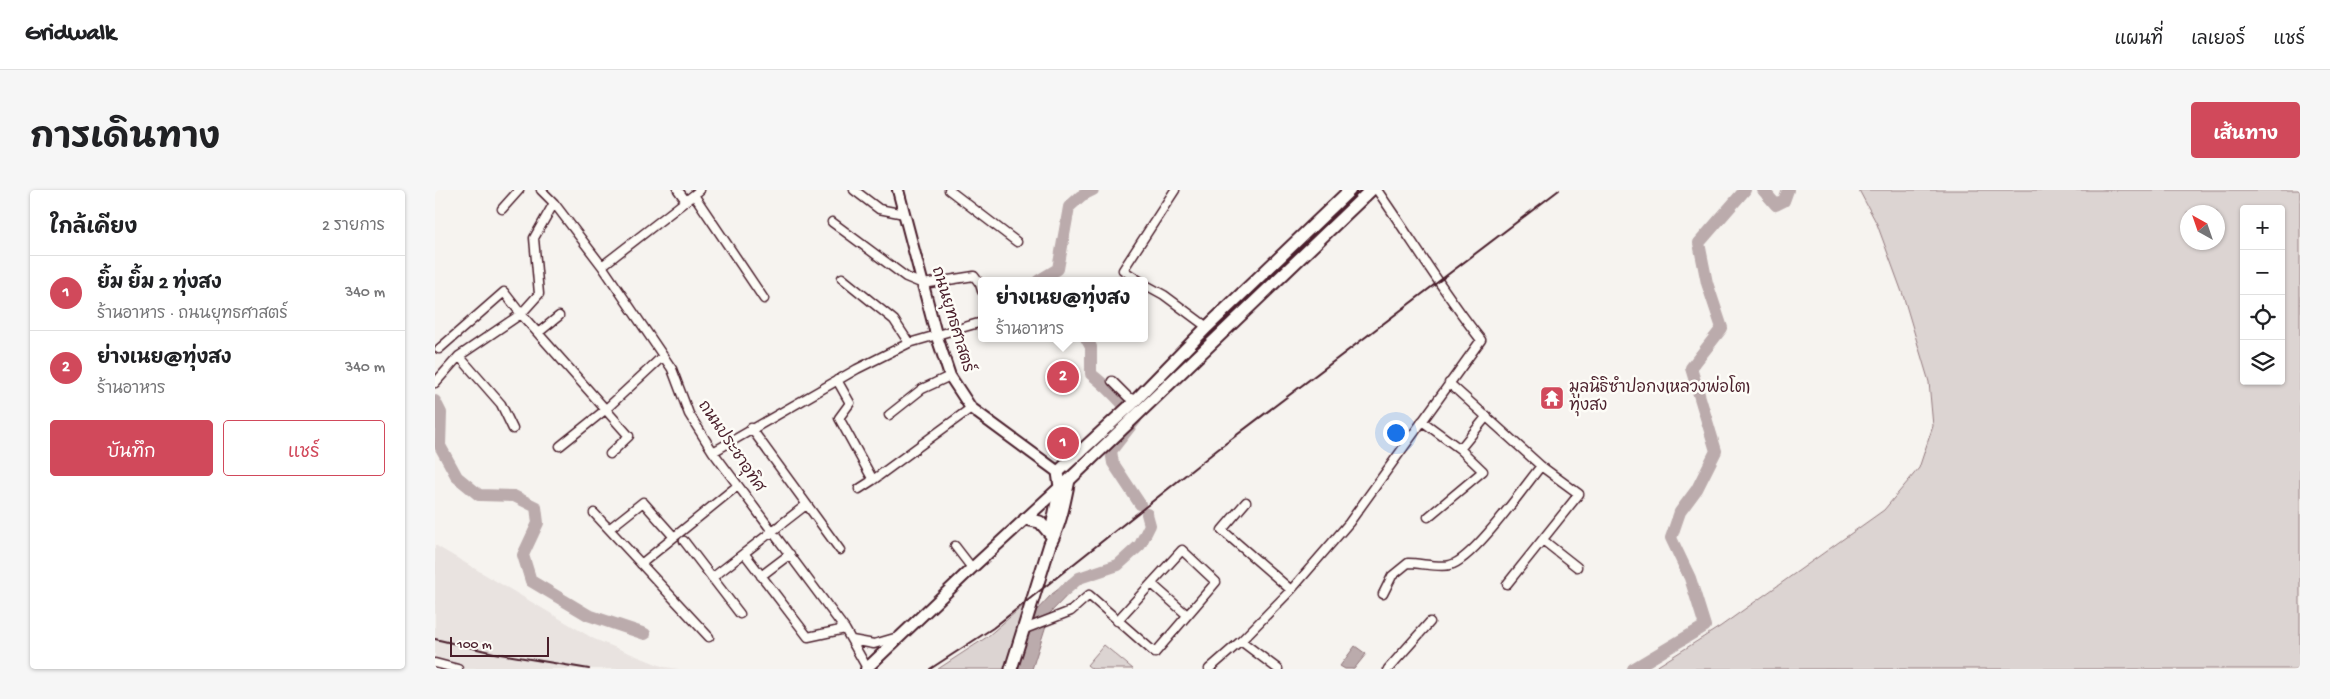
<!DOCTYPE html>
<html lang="th">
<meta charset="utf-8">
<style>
body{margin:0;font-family:"Gochi Hand","Playpen Sans Thai",sans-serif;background:#f6f6f6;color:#202124}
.controls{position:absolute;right:15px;top:15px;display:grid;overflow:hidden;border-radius:5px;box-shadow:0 1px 4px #0004}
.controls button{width:45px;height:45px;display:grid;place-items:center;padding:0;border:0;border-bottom:1px solid #e0e0e0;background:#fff;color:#202124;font:25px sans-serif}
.compass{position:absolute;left:1745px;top:15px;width:45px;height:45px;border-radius:50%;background:#fff;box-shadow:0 1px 4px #0004;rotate:320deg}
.scale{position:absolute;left:15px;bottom:12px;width:99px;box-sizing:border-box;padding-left:5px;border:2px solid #4a1f2b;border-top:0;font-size:14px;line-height:18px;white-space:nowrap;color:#4a1f2b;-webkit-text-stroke:4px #fdfcf7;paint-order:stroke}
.you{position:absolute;left:960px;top:242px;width:18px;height:18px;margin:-12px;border:4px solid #fff;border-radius:50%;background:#1a73e8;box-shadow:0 0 0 8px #1a73e833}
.badge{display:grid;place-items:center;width:32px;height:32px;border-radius:50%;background:#d1495b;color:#fff;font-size:16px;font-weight:700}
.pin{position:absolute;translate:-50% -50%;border:2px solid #fff;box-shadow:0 1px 5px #0006}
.popup{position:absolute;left:543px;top:87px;width:170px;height:65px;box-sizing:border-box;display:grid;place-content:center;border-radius:5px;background:#fff;filter:drop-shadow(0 1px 4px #0005);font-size:16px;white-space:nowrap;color:#757577}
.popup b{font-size:19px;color:#202124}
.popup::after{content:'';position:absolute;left:50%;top:100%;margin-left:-10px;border:10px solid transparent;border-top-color:#fff}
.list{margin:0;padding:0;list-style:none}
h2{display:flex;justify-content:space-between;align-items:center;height:65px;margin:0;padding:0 20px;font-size:21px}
h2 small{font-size:16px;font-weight:400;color:#757577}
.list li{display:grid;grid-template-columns:32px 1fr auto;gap:15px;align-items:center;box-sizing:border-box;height:75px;padding:0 20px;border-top:1px solid #e0e0e0}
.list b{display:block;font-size:19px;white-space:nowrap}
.list p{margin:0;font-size:16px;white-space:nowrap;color:#757577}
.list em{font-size:16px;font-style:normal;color:#757577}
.actions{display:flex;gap:10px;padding:15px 20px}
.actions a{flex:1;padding:11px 0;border:1px solid #d1495b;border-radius:5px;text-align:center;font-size:18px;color:#d1495b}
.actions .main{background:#d1495b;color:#fff}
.icon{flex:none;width:28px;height:28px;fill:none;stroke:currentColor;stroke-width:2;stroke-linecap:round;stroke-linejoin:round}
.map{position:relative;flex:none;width:1865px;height:479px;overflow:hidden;border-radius:5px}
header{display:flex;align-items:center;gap:30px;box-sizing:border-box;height:70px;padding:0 25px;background:#fff;border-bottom:1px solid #e0e0e0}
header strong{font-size:24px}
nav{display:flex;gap:28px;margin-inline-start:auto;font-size:18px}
.intro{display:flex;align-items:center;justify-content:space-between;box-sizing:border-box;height:120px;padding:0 30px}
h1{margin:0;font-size:35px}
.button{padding:12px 22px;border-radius:5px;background:#d1495b;color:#fff;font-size:18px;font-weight:700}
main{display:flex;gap:30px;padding:0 30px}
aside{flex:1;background:#fff;border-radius:5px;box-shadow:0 1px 4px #0004}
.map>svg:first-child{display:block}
</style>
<header>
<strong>Gridwalk</strong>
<nav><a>แผนที่</a><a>เลเยอร์</a><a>แชร์</a></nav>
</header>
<div class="intro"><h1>การเดินทาง</h1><a class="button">เส้นทาง</a></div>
<main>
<aside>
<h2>ใกล้เคียง<small>2 รายการ</small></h2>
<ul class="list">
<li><span class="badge">1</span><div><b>ยิ้ม ยิ้ม 2 ทุ่งสง</b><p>ร้านอาหาร · ถนนยุทธศาสตร์</p></div><em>340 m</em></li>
<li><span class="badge">2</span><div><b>ย่างเนย@ทุ่งสง</b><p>ร้านอาหาร</p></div><em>340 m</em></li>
</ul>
<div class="actions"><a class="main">บันทึก</a><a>แชร์</a></div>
</aside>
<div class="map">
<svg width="1865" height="479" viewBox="0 0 1865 479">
<rect width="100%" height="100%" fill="#f6f3ef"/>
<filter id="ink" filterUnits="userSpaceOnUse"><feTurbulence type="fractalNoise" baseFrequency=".02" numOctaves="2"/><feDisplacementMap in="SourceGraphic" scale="10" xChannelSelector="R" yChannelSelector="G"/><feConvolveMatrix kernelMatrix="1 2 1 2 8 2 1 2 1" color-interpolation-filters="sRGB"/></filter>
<g filter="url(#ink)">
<!-- built -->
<path fill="#e9e3e0" d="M0,355L159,449L229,477L244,479H11L0,476Z"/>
<!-- green -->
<path fill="#dcd4d2" stroke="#937a7e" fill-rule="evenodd" d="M1424,0H1865V479H1218L1286,436L1449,320L1484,278L1498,236L1494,192L1468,105L1442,34ZM1809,19H1846V191H1809ZM1752,22H1782V52H1752Z
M597,408L576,479H503L552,447Z
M669,455L698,479H657L652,475Z"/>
<!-- water -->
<path fill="#bbabac" stroke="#8e7378" d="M640,387L644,393L615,423L597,479H582L600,422L617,404Z
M920,456L931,464L919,479H910L905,476Z"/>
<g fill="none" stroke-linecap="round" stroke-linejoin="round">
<!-- river -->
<path stroke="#bbabac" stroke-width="12" d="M1328,0L1341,15L1349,11L1353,0
M603,91L623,79L634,17L646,6L658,0
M651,148L656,157V184C673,197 687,213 701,229L676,261L678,273L705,314
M0,211L6,223L5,256L22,287L44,305L79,306L101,317L103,333L88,365L96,391L153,425L210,444
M629,401L644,388L683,375L705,355L715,335L712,324
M1198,479L1270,436L1255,388L1236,348L1245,322L1262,299L1281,261L1256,178L1287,138L1272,93L1264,53L1310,0"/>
<defs>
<path id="minor" d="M106,0L119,13L167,76L237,179L254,224L278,262L410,439L432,478
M243,0L251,11
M419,0L444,19L469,24
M514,0L582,52
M259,5L329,109
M67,19L84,0
M397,32L471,87L488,94L539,86L545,94L547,101
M167,76L265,0
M407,88L459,130L474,153
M705,91L688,80L740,0
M709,94L729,105L772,137
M103,143L124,126
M4,159L69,102L86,124L194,246L175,264
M24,166L66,214L78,239
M402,190L415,213L404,228L438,290L536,218
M677,191L693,207L701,210
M0,193L24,166L86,124L104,104L99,48L119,13
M1014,193L1106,276L1144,304L1072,394
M454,225L487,199L515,186
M987,231L1025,259L1048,281L993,327
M316,238L405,360
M125,256L170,220L228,166
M1025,259L1052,226
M278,262L422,179L474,153L547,132
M424,299L438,290
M811,312L787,340L856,400
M159,323L274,447
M174,339L208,312L239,347
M249,351L305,424
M1109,351L1142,377
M520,356L537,378
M309,363L373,447L410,439
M206,374L302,296
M326,386L355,364
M277,388L371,315
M717,394L752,425
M948,404L957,386L973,373C985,373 1005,378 1015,375C1038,370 1089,297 1106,276
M587,440L636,421L654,405L720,463L781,392L747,360L682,431
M417,450L439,454L463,447
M806,451L843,479
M0,473L23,479
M774,479L806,451L856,400L914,333L1046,150C1008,102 977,50 942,0
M953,479L995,432"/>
<path id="tertiary" d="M463,0L501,144L515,186L536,218L623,282
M431,479L537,378L625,297"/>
<path id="secondary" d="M590,329L605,332L616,345
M617,337L625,297L623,282L697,214L772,137L915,0
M576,479L615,354C626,333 629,313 634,290L936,0"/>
</defs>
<!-- minor casing -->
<use href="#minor" stroke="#4a1f2b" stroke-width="11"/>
<!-- tertiary casing -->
<use href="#tertiary" stroke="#4a1f2b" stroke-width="14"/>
<!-- secondary casing -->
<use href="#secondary" stroke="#4a1f2b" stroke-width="15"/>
<!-- minor -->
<use href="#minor" stroke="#fdfcf7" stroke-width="8"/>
<!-- tertiary -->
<use href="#tertiary" stroke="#fdfcf7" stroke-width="10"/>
<!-- secondary -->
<use href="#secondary" stroke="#fdfcf7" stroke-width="11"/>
<!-- rail -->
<path stroke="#4a1f2b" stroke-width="2" d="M0,449L59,463L154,479
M495,479L558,438L782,260L1124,0"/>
</g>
</g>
<!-- icons -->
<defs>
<symbol id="temple-square" viewBox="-11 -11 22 22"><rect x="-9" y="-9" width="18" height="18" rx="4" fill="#d1495b" stroke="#fdfcf7"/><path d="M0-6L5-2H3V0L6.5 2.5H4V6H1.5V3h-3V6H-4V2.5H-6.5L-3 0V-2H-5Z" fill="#fff"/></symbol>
</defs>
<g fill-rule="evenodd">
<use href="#temple-square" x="1103" y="194" width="28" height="28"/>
</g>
<g text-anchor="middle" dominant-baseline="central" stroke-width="5" stroke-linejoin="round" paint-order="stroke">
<!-- street labels -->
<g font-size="16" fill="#4a1f2b" stroke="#fdfcf7">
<text transform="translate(516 130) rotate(73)">ถนนยุทธศาสตร์</text>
<text transform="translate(295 257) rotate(56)">ถนนประชาอุทิศ</text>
</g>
<!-- poi labels -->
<g font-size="16" fill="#4a1f2b" stroke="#fdfcf7" text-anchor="start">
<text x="1134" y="199">มูลนิธิซำปอกง(หลวงพ่อโต)<tspan x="1134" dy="18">ทุ่งสง</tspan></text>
</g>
</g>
</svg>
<div class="controls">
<button>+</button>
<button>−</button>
<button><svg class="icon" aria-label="locate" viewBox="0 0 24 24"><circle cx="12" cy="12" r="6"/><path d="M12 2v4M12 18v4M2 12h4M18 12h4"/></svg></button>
<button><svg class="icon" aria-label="layers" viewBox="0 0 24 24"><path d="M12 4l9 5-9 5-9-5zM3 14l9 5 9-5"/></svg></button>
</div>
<svg class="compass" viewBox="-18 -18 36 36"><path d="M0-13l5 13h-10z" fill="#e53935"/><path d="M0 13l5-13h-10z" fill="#757577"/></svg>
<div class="scale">100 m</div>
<div class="you"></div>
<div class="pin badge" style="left:628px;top:253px">1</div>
<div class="pin badge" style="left:628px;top:187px">2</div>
<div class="popup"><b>ย่างเนย@ทุ่งสง</b>ร้านอาหาร</div>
</div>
</main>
